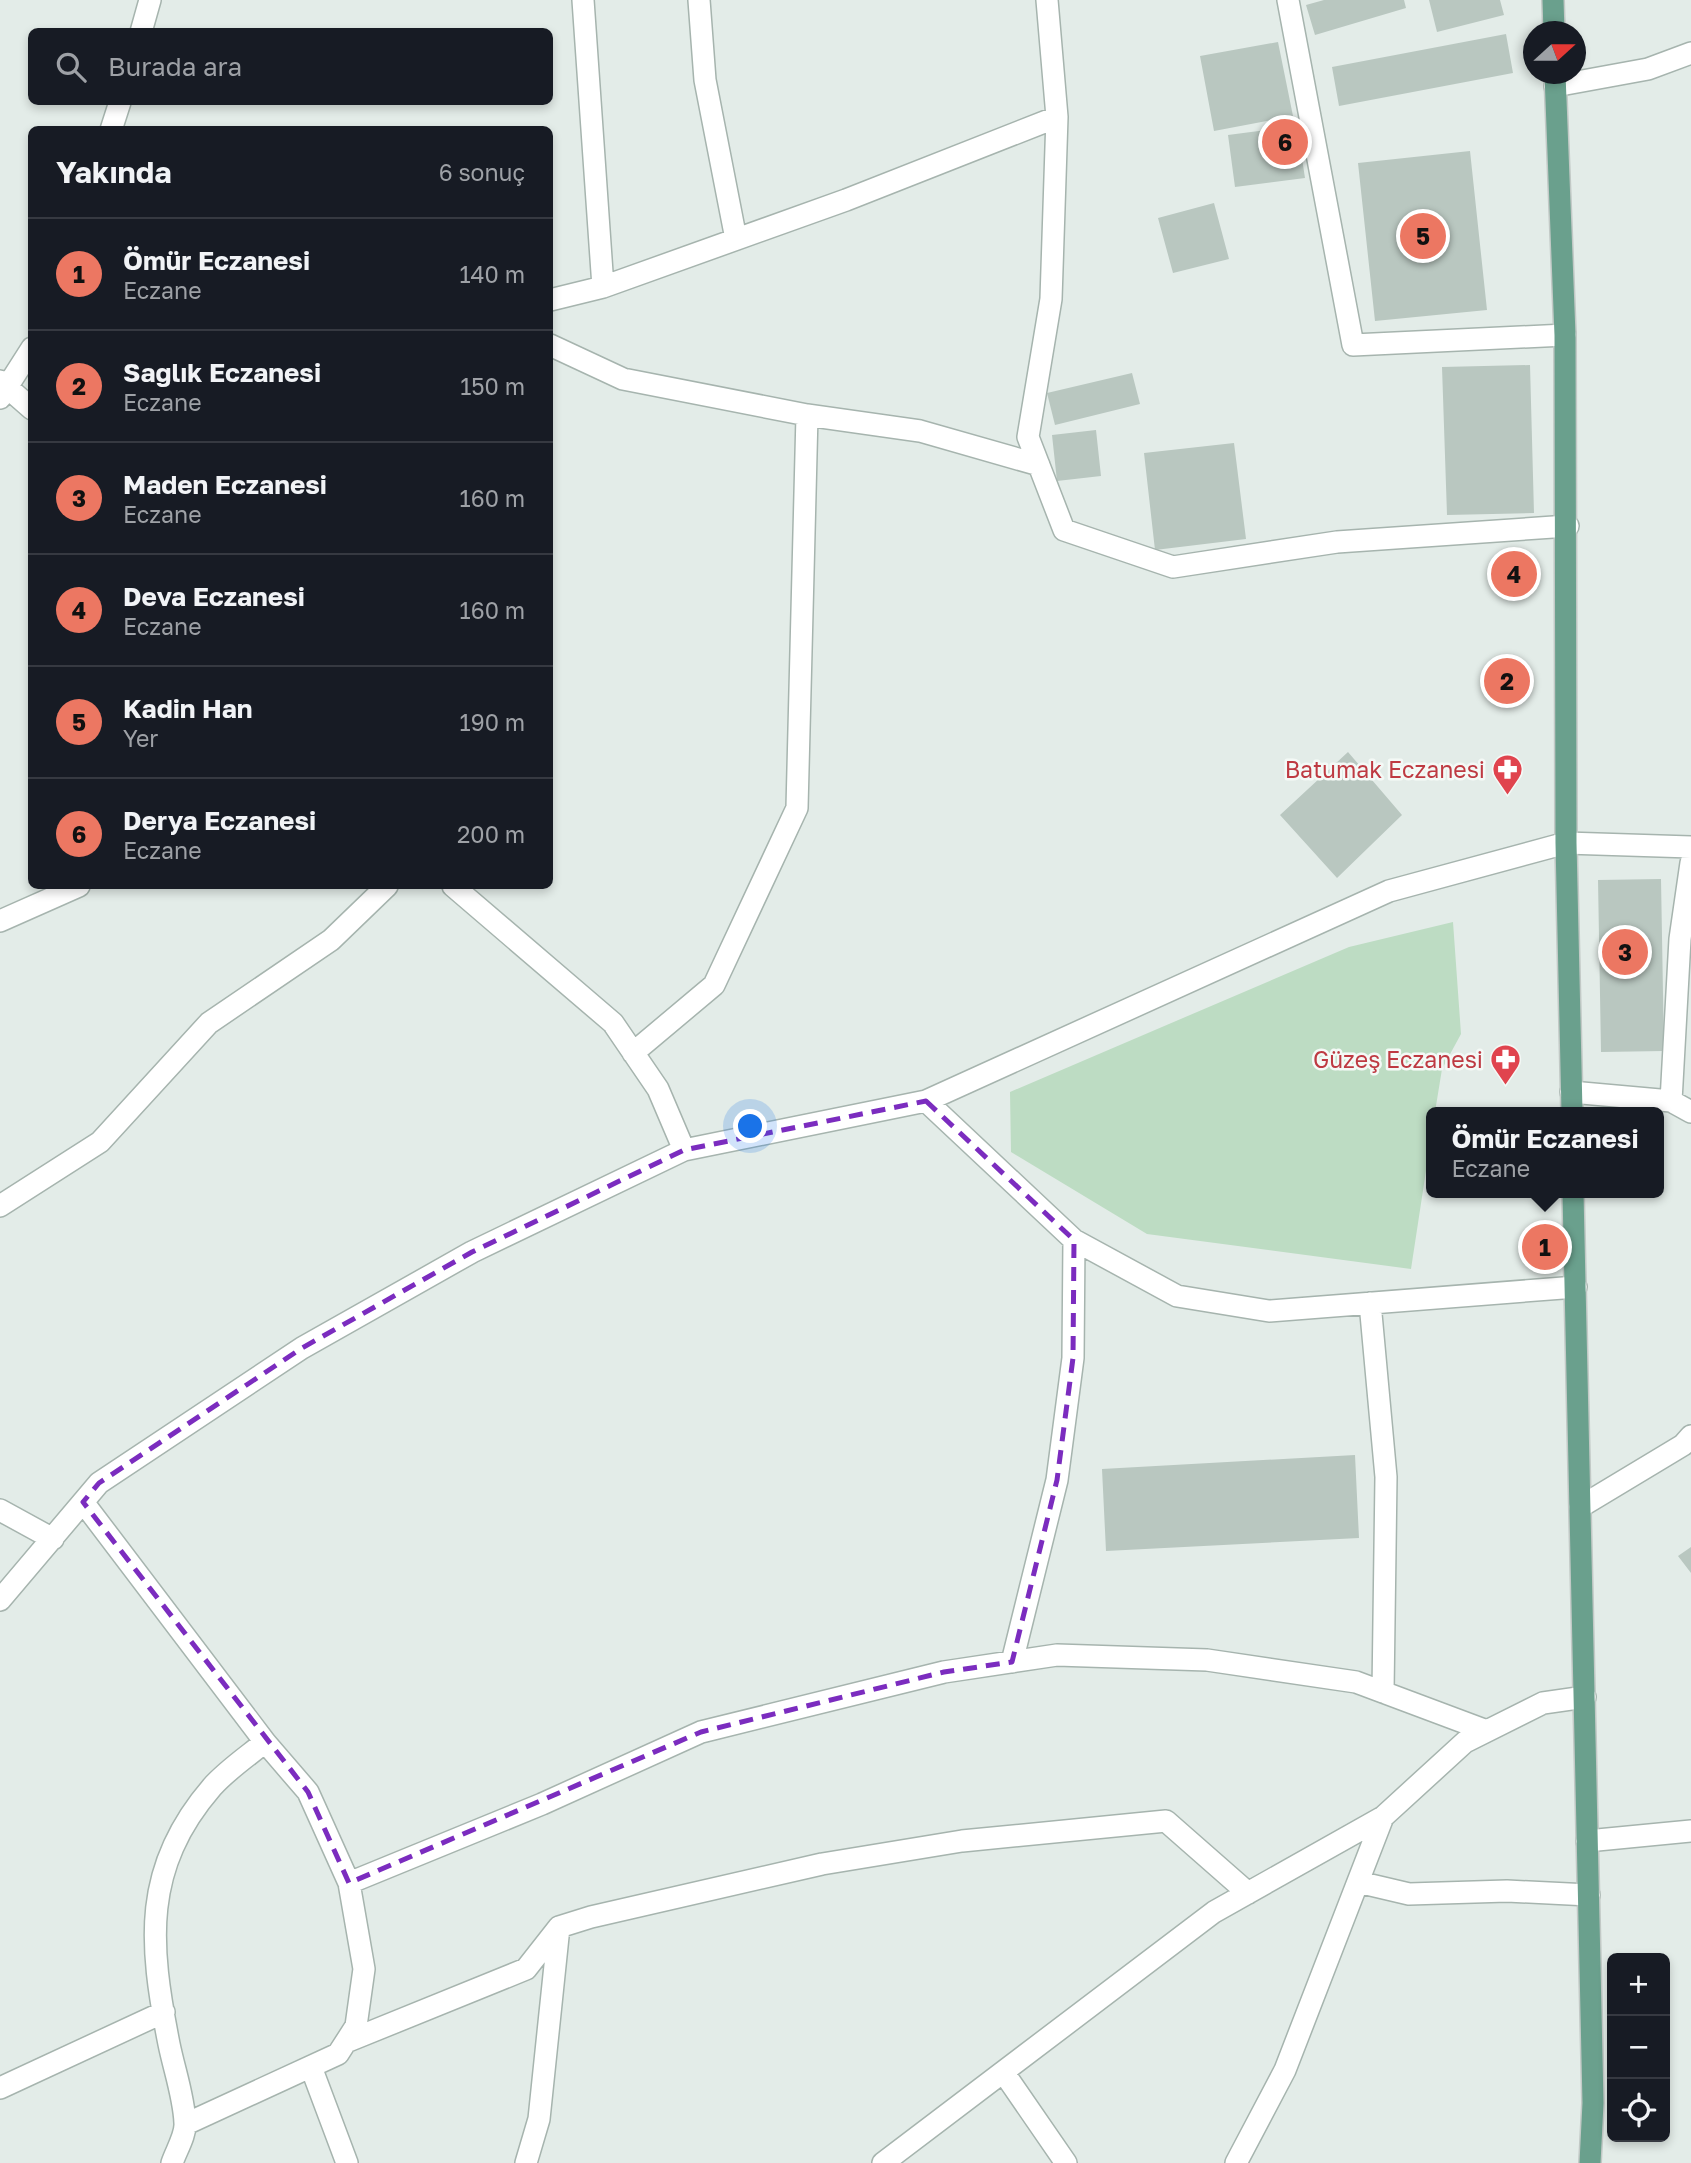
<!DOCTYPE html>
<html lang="tr">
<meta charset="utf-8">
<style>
body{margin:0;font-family:"Golos Text",sans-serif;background:#242831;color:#f1f3f6}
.controls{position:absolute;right:21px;bottom:21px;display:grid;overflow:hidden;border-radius:10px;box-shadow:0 4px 10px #0003}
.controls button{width:63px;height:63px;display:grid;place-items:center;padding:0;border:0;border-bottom:2px solid #363941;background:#171b24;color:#f1f3f6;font:35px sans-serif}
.compass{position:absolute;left:1523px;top:21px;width:63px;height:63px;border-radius:50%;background:#171b24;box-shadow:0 4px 10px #0003;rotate:69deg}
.you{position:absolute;left:751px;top:1127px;width:24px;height:24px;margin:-18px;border:5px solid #fff;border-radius:50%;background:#1a73e8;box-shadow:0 0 0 10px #1a73e833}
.badge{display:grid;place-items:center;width:46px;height:46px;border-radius:50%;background:#ec7762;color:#111;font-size:23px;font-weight:700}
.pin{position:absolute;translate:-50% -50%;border:4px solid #fff;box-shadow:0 2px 7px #0006}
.popup{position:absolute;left:1426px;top:1107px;width:238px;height:91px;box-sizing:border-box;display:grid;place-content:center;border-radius:10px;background:#171b24;filter:drop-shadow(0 2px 5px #0005);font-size:23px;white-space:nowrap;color:#9ea1a6}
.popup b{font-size:26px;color:#f1f3f6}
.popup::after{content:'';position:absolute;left:50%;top:100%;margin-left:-14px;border:14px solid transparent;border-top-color:#171b24}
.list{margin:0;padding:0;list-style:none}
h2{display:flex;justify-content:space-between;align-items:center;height:91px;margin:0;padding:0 28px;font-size:30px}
h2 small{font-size:23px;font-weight:400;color:#9ea1a6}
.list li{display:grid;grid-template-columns:46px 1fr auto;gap:21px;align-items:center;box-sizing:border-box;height:112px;padding:0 28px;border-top:2px solid #363941}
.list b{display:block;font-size:26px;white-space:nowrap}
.list p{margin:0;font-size:23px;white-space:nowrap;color:#9ea1a6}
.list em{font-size:23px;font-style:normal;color:#9ea1a6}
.icon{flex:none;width:38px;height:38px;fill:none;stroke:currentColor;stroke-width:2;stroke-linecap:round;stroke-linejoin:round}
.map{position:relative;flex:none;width:1691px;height:2163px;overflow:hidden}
.search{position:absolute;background:#171b24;box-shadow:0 4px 10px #0003;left:28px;top:28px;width:525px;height:77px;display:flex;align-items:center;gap:18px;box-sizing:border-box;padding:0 24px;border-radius:10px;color:#9ea1a6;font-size:26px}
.panel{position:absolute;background:#171b24;box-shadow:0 4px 10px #0003;left:28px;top:126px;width:525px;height:763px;border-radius:10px}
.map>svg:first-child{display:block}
</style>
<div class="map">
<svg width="1691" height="2163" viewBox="0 0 1691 2163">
<rect width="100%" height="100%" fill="#e3ece8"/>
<!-- green -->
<path fill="#bddcc3" d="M1453,922L1461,1034L1442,1069L1435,1112H1431V1138L1411,1269L1147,1234L1011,1152L1010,1092L1349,947Z"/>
<!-- building -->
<path fill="#b9c7c0" d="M1324,0H1404L1406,8L1315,35L1306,5Z
M1429,0H1500L1504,15L1437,32Z
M1506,34L1513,73L1339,106L1332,67Z
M1278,42L1293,116L1214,131L1200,56Z
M1297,126L1305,178L1235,187L1228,135Z
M1470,151L1487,310L1375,321L1358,163Z
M1214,203L1229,259L1173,273L1158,218Z
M1530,365L1534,513L1447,515L1442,367Z
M1132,373L1140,404L1055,425L1047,393Z
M1096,430L1101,476L1057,481L1052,435Z
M1234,443L1246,539L1155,550L1144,453Z
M1348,752L1402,815L1337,878L1280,815Z
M1661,879L1664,1051L1601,1052L1598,880Z
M1355,1455L1359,1538L1106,1551L1102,1469Z
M1691,1547V1573L1678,1556Z"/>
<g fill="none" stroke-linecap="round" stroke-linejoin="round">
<defs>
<path id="minor" d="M583,0L603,287
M699,0L705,80L736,239
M1047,0L1057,117
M1288,0L1353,345L1565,335
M141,32L150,0
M1555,86L1648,69L1691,53
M111,130L120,102
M550,300L603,287L846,200L1057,117L1051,299L1028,437L1064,530L1173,567L1337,542L1568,526
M550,345L623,379L807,415L920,431L1039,465
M0,381L32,409
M0,398L32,348
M453,886L613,1023L658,1089L684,1150L926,1101L1389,891L1566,843L1691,847
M0,921L79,886
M633,1053L714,985L797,808L807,415
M1571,1092L1671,1101L1691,1112
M926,1101L1074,1240L1177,1296L1269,1311L1576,1287
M1671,1101L1680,939L1691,863
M0,1206L100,1142L209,1023L331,940L387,886
M1370,1303L1386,1477L1383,1692
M83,1502L265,1742L308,1792L349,1883L364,1969L356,2026L338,2054L186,2124
M1580,1507L1683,1445L1691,1436
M0,1510L53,1539
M0,1600L99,1483L302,1348L472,1252L684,1150
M1012,1662L1057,1480L1073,1358L1074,1240
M1587,1841L1691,1831
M1358,1882L1409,1894L1507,1891L1589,1895
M349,1883L542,1804L701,1732L944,1672L1057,1655L1207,1660L1356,1682L1487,1731
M346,2042L526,1969L559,1927L591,1917L822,1864L962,1841L1166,1821L1248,1893
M311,2067L347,2163
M1004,2073L1066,2163
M0,2088L164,2012
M172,2163C176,2151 186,2135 185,2123C184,2097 174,2069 169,2044C149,1943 142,1868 212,1787C227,1770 248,1756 265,1742
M526,2163L539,2119L559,1927
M883,2163L1214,1912L1383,1817L1465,1742L1543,1703L1585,1697
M1236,2163L1285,2070L1383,1817"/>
<path id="major" d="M1553,0L1554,32
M1555,74L1565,335L1566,843L1572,1112
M1573,1193L1593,2103L1590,2163"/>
</defs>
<!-- minor casing -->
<use href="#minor" stroke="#a6b4ae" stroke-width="24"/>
<!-- major casing -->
<use href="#major" stroke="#c2c9c6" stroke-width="24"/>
<!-- minor -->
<use href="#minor" stroke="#fff" stroke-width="21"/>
<!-- major -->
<use href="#major" stroke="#6aa08d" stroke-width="21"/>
</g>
<!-- marked area -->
<path fill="none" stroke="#7b2cbf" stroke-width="5" stroke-dasharray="14 9" stroke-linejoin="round" d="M926,1101L1074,1240L1073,1358L1057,1480L1012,1662L944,1672L701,1732L349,1883L308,1792L83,1502L99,1483L302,1348L472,1252L684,1150Z"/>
<!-- icons -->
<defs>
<symbol id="pharmacy-pin" viewBox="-11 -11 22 30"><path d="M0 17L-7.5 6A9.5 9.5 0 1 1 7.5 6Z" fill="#e0444e" stroke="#f4f9f6"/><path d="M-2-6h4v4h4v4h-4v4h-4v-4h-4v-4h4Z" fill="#fff"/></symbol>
</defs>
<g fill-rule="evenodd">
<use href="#pharmacy-pin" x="1490" y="752" width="35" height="47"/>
<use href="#pharmacy-pin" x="1488" y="1042" width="35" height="47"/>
</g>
<g text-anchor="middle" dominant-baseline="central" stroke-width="5" stroke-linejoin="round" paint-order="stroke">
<!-- health labels -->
<g font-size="23" fill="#be3a42" stroke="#f4f9f6" text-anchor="end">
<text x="1485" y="769">Batumak Eczanesi</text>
<text x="1483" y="1059">Güzeş Eczanesi</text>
</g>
</g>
</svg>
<div class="controls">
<button>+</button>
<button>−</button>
<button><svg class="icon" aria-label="locate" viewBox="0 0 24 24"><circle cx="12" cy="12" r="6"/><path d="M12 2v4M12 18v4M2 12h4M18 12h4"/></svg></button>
</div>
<svg class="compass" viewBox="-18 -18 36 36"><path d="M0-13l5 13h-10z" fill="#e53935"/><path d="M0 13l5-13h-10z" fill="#9ea1a6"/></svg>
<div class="you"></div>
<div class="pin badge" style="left:1545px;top:1247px">1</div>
<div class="popup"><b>Ömür Eczanesi</b>Eczane</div>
<div class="pin badge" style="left:1507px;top:681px">2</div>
<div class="pin badge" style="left:1625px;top:952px">3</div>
<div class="pin badge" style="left:1514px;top:574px">4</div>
<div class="pin badge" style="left:1423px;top:236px">5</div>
<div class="pin badge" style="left:1285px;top:142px">6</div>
<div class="search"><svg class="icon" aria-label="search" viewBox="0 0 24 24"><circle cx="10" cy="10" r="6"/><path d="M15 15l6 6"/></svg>Burada ara</div>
<section class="panel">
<h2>Yakında<small>6 sonuç</small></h2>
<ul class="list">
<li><span class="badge">1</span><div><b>Ömür Eczanesi</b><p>Eczane</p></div><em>140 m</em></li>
<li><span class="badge">2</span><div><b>Sağlık Eczanesi</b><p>Eczane</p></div><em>150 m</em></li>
<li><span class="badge">3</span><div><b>Maden Eczanesi</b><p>Eczane</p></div><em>160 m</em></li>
<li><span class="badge">4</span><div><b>Deva Eczanesi</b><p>Eczane</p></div><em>160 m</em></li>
<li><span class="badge">5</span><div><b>Kadin Han</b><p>Yer</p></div><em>190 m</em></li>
<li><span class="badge">6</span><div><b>Derya Eczanesi</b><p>Eczane</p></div><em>200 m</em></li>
</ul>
</section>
</div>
